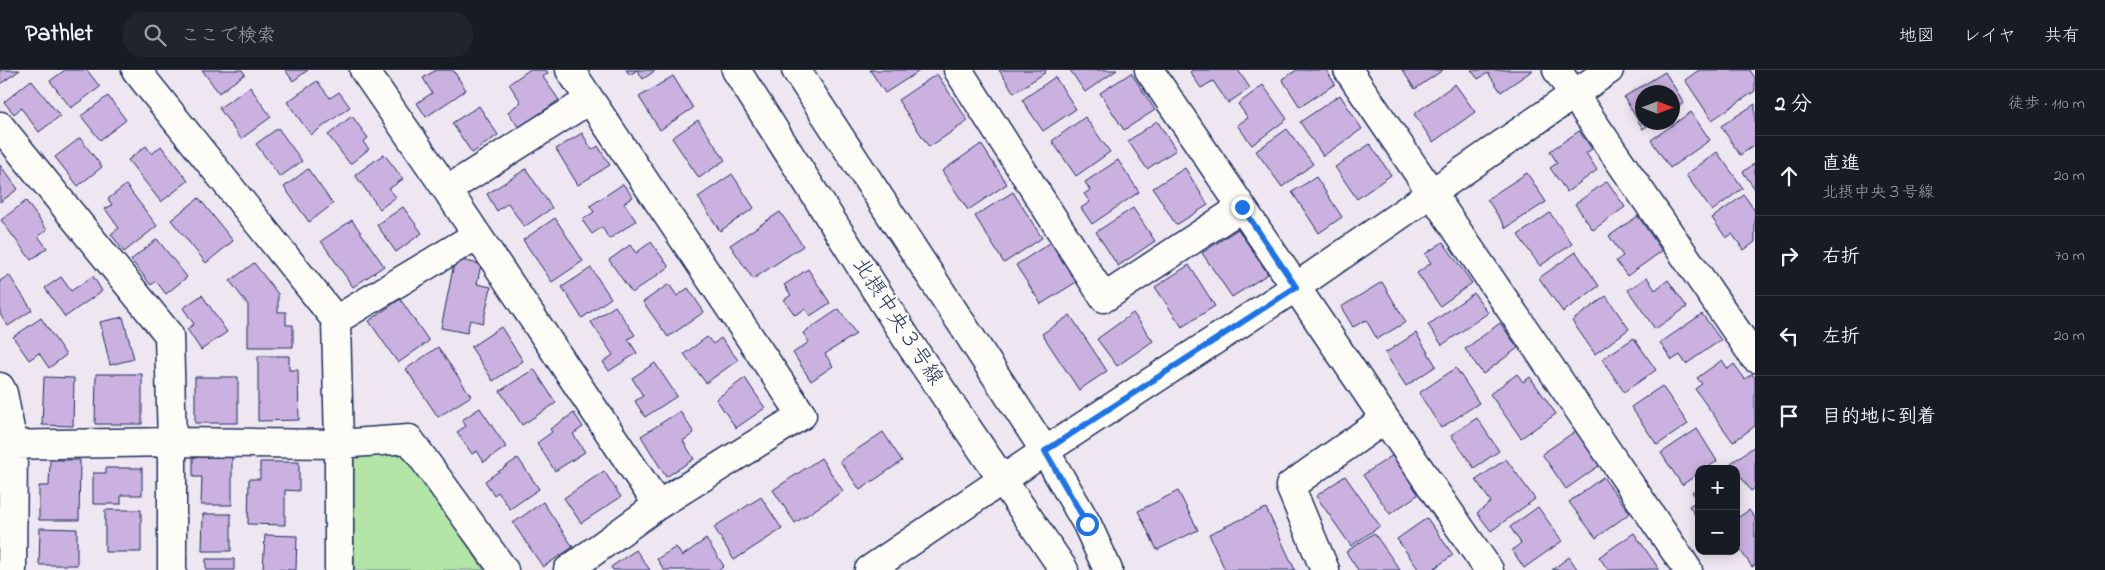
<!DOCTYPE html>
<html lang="ja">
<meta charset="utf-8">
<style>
body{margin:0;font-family:"Indie Flower","Klee One",sans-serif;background:#20242c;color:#f1f3f6}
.controls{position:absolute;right:15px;bottom:15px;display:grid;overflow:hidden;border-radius:10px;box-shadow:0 2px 12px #0003}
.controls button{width:45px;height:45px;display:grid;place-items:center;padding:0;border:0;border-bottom:1px solid #363941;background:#171b24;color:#f1f3f6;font:25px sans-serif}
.compass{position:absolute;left:1635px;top:15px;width:45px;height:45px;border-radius:50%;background:#171b24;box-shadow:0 2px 12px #0003;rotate:90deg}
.stop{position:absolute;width:15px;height:15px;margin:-11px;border:4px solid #1a73e8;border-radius:50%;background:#fff}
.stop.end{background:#1a73e8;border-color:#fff;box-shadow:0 1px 5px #0008}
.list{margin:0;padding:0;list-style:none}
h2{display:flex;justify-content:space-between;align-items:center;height:65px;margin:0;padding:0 20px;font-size:21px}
h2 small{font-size:16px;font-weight:400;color:#9ea1a6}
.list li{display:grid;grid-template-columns:32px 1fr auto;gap:15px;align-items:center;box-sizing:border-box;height:80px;padding:0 20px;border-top:1px solid #363941}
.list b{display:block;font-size:19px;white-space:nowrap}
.list p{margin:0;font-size:16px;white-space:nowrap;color:#9ea1a6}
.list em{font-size:16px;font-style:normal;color:#9ea1a6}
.icon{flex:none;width:28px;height:28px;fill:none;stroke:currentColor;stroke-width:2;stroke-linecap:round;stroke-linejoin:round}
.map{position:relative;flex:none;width:1755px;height:500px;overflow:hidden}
header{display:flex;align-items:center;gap:30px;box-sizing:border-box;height:70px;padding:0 25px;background:#171b24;border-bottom:1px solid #363941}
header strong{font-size:24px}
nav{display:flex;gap:28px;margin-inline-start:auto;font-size:18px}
.search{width:350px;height:45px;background:#20242c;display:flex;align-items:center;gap:12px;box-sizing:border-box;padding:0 18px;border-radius:20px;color:#9ea1a6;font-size:19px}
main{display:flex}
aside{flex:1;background:#171b24}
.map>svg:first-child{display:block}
</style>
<header>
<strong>Pathlet</strong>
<div class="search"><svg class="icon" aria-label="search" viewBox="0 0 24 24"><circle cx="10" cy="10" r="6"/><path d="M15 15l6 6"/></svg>ここで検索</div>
<nav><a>地図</a><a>レイヤ</a><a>共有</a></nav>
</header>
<main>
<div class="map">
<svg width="1755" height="500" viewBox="0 0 1755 500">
<rect width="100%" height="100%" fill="#eee6f0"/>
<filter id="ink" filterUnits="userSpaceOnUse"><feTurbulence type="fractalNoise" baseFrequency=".02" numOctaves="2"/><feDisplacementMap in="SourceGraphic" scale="10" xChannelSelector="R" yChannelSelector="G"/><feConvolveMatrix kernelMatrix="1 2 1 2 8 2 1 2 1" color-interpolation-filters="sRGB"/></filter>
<g filter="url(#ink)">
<!-- green -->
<path fill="#b2e5a6" stroke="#668a82" d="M403,380L484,500H354V384Z"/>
<!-- building -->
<path fill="#cbb1e0" stroke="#1b2f5e" d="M0,0H20L0,14Z
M65,0H87L100,17L71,38L50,11Z
M202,0H242L245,4L219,23Z
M285,0H308L293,11Z
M436,0H453L466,20L426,47L417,33L432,23L423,8Z
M529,0H546L548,3L543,7L559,30L519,58L508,42L521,32L509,14Z
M626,0H656L643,9L637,0L630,5Z
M870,0H921L885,23Z
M999,0H1045L1046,2L1014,23Z
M1070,0H1117L1085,22Z
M1192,0H1238L1250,18L1228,33L1213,11L1201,18L1190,2Z
M1297,0H1326L1335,14L1300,37L1282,9Z
M1402,0H1443L1415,19Z
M1471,0H1533L1501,22L1488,3L1478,9Z
M1699,0H1750L1755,8V21L1712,50L1685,10Z
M1665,2L1684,33L1672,40V22H1642V52H1652L1643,59L1624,27Z
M1131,3L1155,40L1124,60L1100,23Z
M937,4L968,51L929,77L898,30Z
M673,6L693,38L660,60L639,27Z
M1055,7L1076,39L1043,61L1022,30Z
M31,10L60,46L39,62L21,38L14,44L4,32Z
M317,11L330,28L339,22L350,37L311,65L287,32Z
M1455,14L1475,42L1433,72L1414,44Z
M1263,15L1287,49L1252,75L1237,55L1248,48L1238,34Z
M250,17L271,47L241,69L219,38Z
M1340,25L1362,59L1323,86L1300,52Z
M108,26L126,50L100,70L81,46Z
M1755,34V75L1740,85L1721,56Z
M479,36L498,65L472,83L452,53Z
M1691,42L1710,70L1670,98L1651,70Z
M352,46L368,68L363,72L369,79L350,94L328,65Z
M1085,47L1110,82L1076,106L1052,71Z
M698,50L725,90L699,108L672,68Z
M1157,51L1176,80L1147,99L1128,71Z
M278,58L302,91L280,107L256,74Z
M1287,59L1313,94L1282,117L1256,81Z
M1579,61L1592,79L1586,83L1597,100L1567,122L1550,98L1557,93L1550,81Z
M582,63L592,80L598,76L610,95L578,115L556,79Z
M80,68L102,97L78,116L55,87Z
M981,74L1007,114L968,140L942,101Z
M1370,74L1391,105L1357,129L1335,97Z
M146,76L152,84L161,76L188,111L161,132L128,90Z
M1717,82L1743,118L1712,141L1686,105Z
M384,84L403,109L389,119L396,127L380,139L355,105Z
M1118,90L1139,122L1092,154L1081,138L1090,132L1084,124L1090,120L1085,112Z
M1755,93V119L1743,102Z
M0,95L18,119L0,132Z
M1185,98L1208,135L1176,155L1153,118Z
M308,99L333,134L309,152L284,117Z
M526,99L552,138L524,157L508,133L497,141L487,124Z
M1527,103L1546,132L1506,158L1487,129Z
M732,104L754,138L720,161L698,127Z
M1316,107L1342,147L1319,163L1292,122Z
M1607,111L1625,137L1593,160L1575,134Z
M623,114L633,127L624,133L636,151L609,169L602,157L592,164L582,150L594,142L590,136Z
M126,115L157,156L124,182L111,164L119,158L105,139L112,135L108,129Z
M1013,122L1042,168L1004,193L975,146Z
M1744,125L1755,141V172L1744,180L1732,164L1726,168L1712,148Z
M199,128L233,171L206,193L171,150Z
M26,131L47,160L38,166L47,178L31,190L1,150Z
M403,137L422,163L396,182L377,155Z
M1133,138L1155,171L1118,196L1096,162Z
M780,142L803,176L753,209L730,175Z
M1550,143L1572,174L1540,196L1518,165Z
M1638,146L1662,181L1627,206L1616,191L1623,186L1609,166Z
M555,148L583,191L552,212L523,170Z
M352,150L384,196L353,217L321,171Z
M1238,159L1268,204L1232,227L1202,183Z
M157,169L187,207L166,224L156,211L151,215L131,190Z
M1053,171L1078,211L1041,234L1016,195Z
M651,172L669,197L632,223L609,190L630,175L636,183Z
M1443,172L1472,213L1440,236L1417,203L1431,193L1425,184Z
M1576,182L1599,216L1563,242L1539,208Z
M455,189L481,194L477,214L491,217L483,253L470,250L467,263L441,258Z
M254,193L278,224V242H286V255H293V277H248V235L230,211Z
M1189,195L1215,236L1182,257L1155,217Z
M591,198L611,228L582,248L562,217Z
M808,199L830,233L810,246L805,239L795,245L784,230L791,225L784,215Z
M9,205L32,240L8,256L0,244V211Z
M93,206L102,221L65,247L45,218L61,207L71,221Z
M1647,207L1655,220L1668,210L1687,237L1655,259L1628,220Z
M1382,212L1406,252L1377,269L1366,250L1353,257L1341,237Z
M669,214L677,226L688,218L704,242L668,267L643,232Z
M1474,223L1488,243L1442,275L1428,255Z
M202,225L227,262L201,280L187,259L194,254L183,238Z
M1606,226L1629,259L1595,284L1572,251Z
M400,229L429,271L398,293L369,251Z
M615,236L635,265L628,269L637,283L609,301L603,292L613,285L591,252Z
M839,239L856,264L825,284L833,296L811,311L793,283L809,272L803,263Z
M1133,243L1153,271L1117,296L1097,269Z
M1702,244L1721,270L1686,294L1680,285L1672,290L1660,273Z
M1070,245L1107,301L1079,320L1042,264Z
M123,247L134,289L110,295L100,252Z
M41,248L66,285L49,298L39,283L29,290L13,267Z
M1500,253L1518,278L1483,304L1465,279Z
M501,257L523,291L493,311L471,277Z
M1416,263L1436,296L1406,316L1385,283Z
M707,267L713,274L721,268L738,290L706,313L684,284Z
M1634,268L1656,300L1624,322L1602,289Z
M438,277L471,326L438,347L406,299Z
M258,286H289V300H298L299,350L258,351Z
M1722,290L1728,299L1734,294L1745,309L1752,304L1755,308V356L1733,372L1695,319L1702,314L1697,308Z
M655,293L677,326L645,347L635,331L643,326L632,308Z
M1456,298L1479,333L1441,358L1419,323Z
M534,299L556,333L522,355L500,321Z
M96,304H142V354H95Z
M1517,304L1523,312L1530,307L1556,344L1521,368L1490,324Z
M44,307L74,308L73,356L42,355Z
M195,307H238V353H195Z
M745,308L765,338L736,358L716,329Z
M1662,316L1688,354L1657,375L1631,337Z
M480,338L506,377L484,392L477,381L472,384L457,362L466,356L462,350Z
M680,341L694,363L683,371L694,389L666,407L641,366Z
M574,343L583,357L573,364L585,382L555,401L537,373L552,362L550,359Z
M1477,348L1499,381L1474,398L1451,365Z
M1697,359L1717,391L1706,399H1699V403L1682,415L1661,383Z
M1577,360L1600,395L1566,419L1542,384Z
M883,362L902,391L860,420L840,391Z
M1755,376V418L1751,421L1731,393Z
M1393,385L1419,424L1390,444L1363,405Z
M193,387H232V435H201L202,407H193Z
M518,388L539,419L510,439L498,422L494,425L485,411Z
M821,388L843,421L795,453L773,420Z
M1506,389L1535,429L1491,461L1477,443L1491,432L1476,410Z
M50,390H80L79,450H39V416H49Z
M260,392H299V421L285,420V455L248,454L249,409H260Z
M106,398H142V425H121V434H93V403H106Z
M604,401L621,427L581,453L564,428Z
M1345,406L1380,456L1351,476L1316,426Z
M1603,407L1630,443L1596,468L1569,432Z
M1699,417V450L1689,436L1698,430L1692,422Z
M1178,421L1198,460L1157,480L1138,441Z
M761,427L782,459L734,490L714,457Z
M543,432L573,477L543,497L513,453Z
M1538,437L1562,471L1524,498L1512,480L1521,473L1510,457Z
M1266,438L1295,500H1225L1209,464Z
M105,440H141V482H105Z
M1749,440L1755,448V495L1752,497L1736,474V449Z
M203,444H231V481H202Z
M1427,448L1453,485L1432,500H1419L1397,469Z
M40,458L77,459V495H39Z
M1374,463L1400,500H1358L1346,482Z
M1634,463L1659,499L1608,500L1599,487Z
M265,465L297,466L296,500L263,499Z
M706,469L724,496L719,500H664L657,489L676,477L682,486Z
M636,480L650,500H613L611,497Z
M1569,487L1578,500H1552Z
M206,489H234V500H206Z"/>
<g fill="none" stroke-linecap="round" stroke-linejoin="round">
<defs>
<path id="minor" d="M136,0L336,250L339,374V500
M364,0L447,120L658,435
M736,0L912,277L1064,500
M796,0L1045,381L1087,454L1108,500
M958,0L1104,228L1242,137
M1149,0L1385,349L1489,500
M1348,0L1688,500
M1557,0L1755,288
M0,56L169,265L172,372V500
M447,120L589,30
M336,250L477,165
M0,317L3,323L13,375L12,500
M0,375L172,372L339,374L409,369L504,500
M568,500L658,435L802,345L570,0
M869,500L1045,381L1296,217L1609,0
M1325,500L1290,416L1385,349"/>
</defs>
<!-- minor casing -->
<use href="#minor" stroke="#1b2f5e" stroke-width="31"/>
<!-- minor -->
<use href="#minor" stroke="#fdfcf7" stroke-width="28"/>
</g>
</g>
<g fill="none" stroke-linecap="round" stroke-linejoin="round" filter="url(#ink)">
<!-- route -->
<path stroke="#1a73e8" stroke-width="6" d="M1087,454L1045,381L1296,217L1242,137"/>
</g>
<g text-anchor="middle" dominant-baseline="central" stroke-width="4" stroke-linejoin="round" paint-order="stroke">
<!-- street labels -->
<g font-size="21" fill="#1b2f5e" stroke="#fdfcf7">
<text transform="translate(897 252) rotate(57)">北摂中央３号線</text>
</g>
</g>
</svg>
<div class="controls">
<button>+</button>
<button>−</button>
</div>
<svg class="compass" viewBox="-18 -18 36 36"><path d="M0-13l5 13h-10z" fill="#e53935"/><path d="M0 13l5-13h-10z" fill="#9ea1a6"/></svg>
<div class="stop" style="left:1087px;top:454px"></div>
<div class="stop end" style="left:1242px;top:137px"></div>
</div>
<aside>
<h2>2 分<small>徒歩 · 110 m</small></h2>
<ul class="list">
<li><svg class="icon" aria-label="ahead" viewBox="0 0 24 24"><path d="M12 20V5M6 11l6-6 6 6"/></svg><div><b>直進</b><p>北摂中央３号線</p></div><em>20 m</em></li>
<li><svg class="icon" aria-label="right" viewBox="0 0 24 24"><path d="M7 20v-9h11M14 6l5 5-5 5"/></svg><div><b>右折</b></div><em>70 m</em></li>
<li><svg class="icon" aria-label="left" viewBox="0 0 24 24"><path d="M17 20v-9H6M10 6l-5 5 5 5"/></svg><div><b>左折</b></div><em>20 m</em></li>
<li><svg class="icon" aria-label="arrive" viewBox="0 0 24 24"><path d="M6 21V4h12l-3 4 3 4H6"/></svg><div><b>目的地に到着</b></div></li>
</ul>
</aside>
</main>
